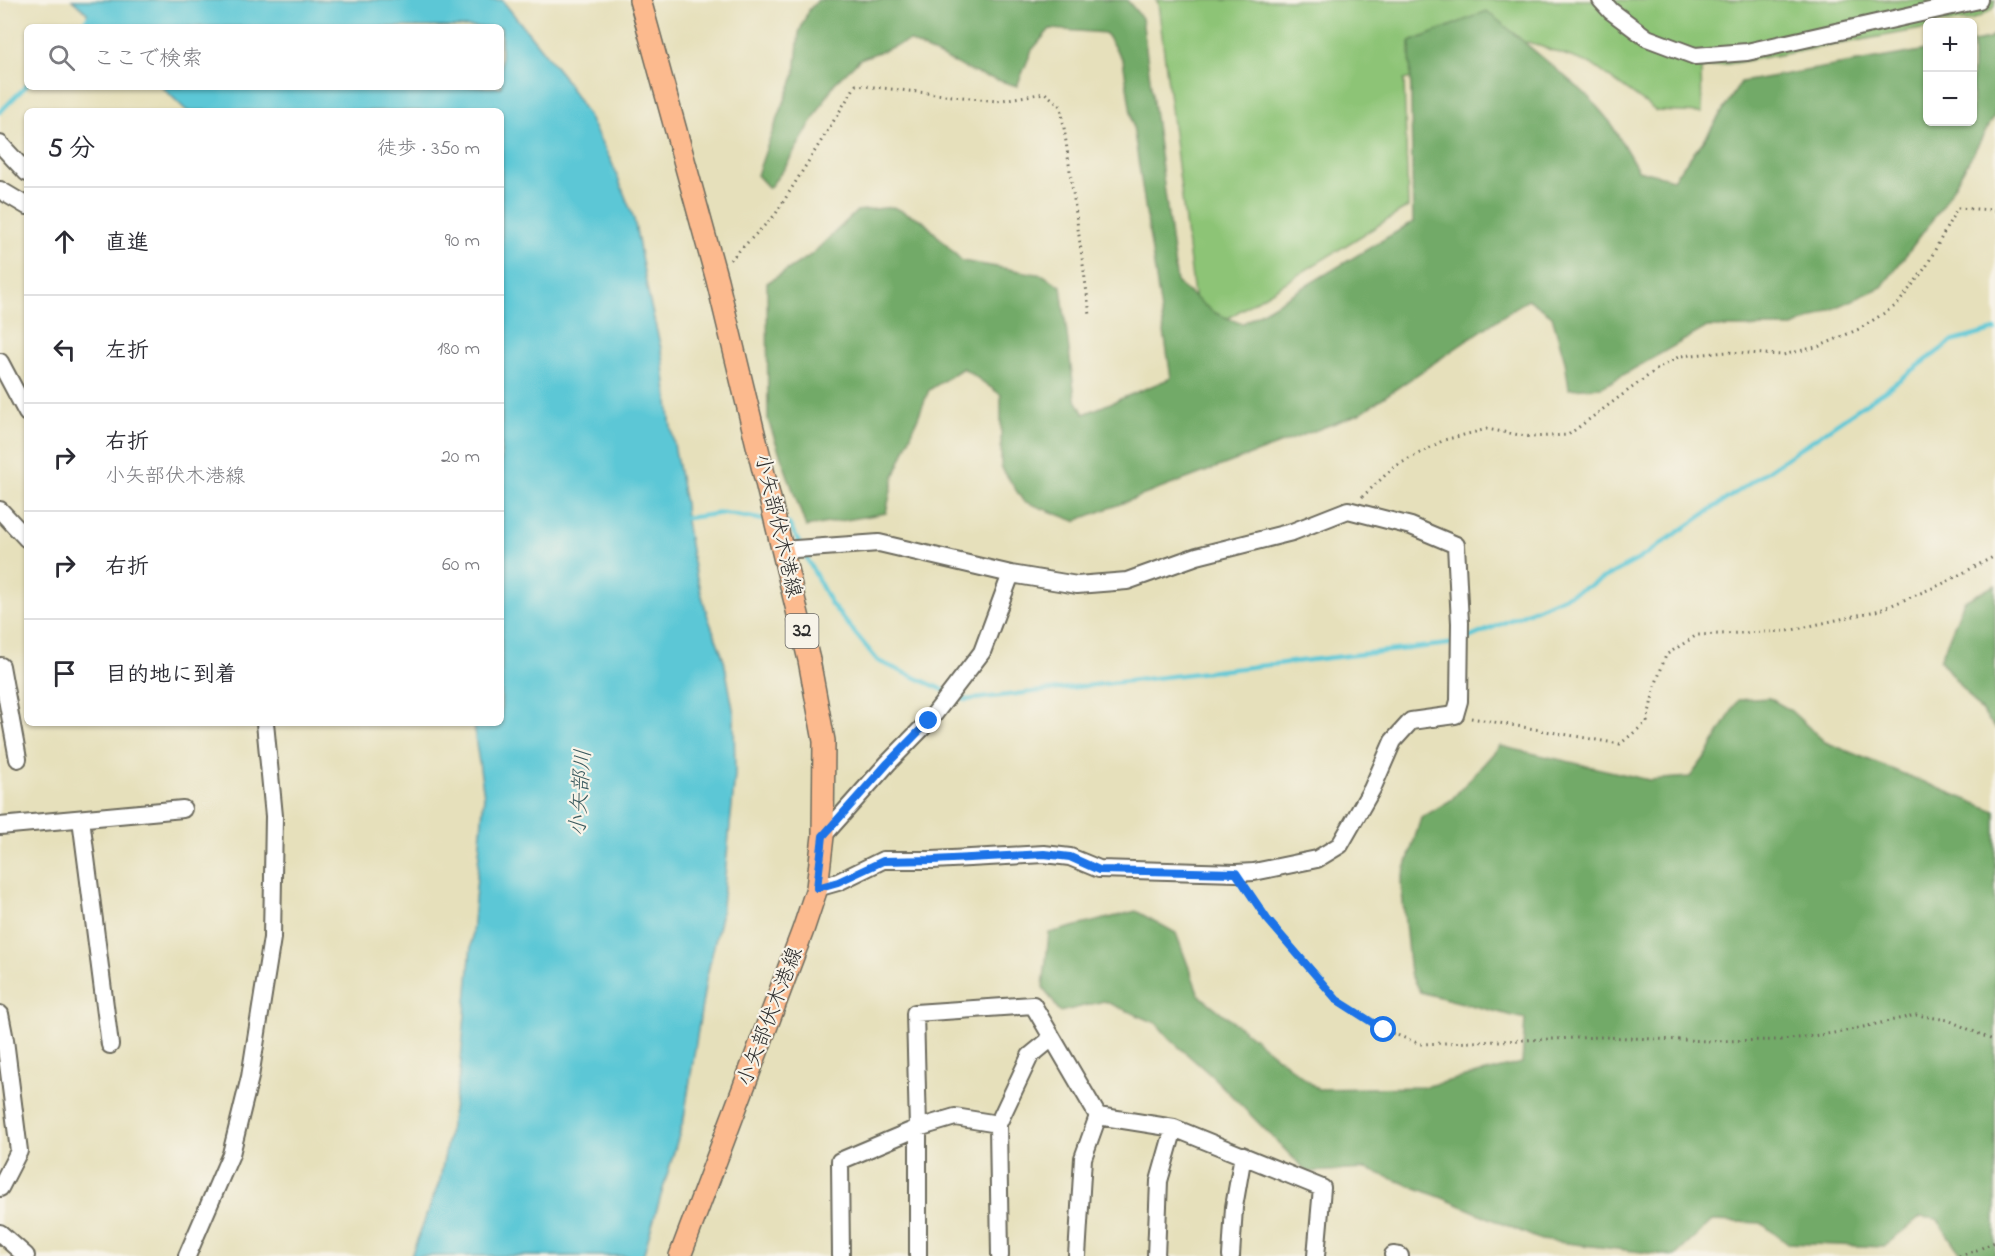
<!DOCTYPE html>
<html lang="ja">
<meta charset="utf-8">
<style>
body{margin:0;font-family:"Indie Flower","Klee One",sans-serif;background:#f7f7f7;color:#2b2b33}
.controls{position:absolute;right:18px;top:18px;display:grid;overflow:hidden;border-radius:9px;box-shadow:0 2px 4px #0004}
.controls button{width:54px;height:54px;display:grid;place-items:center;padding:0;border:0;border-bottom:2px solid #e1e1e2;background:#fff;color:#2b2b33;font:30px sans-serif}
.stop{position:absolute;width:18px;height:18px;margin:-14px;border:4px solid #1a73e8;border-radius:50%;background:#fff}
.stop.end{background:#1a73e8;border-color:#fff;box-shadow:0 2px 6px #0008}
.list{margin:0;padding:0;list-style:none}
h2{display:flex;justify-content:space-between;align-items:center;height:78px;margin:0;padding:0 24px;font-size:26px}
h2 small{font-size:20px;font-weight:400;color:#7c7c81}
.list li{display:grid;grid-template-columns:39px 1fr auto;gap:18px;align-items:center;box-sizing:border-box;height:108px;padding:0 24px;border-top:2px solid #e1e1e2}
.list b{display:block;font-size:22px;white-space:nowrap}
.list p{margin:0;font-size:20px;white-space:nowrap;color:#7c7c81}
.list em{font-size:20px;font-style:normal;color:#7c7c81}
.icon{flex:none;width:33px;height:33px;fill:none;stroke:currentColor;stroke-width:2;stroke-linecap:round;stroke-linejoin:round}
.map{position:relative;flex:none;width:1995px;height:1256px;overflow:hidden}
.search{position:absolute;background:#fff;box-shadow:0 2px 4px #0004;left:24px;top:24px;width:480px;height:66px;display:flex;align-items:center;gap:15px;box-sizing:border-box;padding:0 21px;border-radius:9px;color:#7c7c81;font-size:22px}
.panel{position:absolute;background:#fff;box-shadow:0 2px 4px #0004;left:24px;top:108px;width:480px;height:618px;border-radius:9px}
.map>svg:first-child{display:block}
</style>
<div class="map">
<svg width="1995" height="1256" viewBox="0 0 1995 1256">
<rect width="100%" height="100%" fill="#f7f3e8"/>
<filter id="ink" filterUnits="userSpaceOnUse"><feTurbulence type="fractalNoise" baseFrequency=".0167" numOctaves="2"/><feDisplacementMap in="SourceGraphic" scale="12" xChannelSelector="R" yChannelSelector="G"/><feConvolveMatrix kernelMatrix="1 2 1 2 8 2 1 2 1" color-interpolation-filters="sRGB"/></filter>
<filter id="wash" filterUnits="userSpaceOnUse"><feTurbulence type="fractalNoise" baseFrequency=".008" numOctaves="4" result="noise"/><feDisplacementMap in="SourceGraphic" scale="24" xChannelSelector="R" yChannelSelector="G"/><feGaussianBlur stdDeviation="1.35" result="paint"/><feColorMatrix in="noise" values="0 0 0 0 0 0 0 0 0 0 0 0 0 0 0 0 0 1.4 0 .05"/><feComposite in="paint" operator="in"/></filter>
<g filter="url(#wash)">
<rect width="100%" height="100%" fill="#e6e0bb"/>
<!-- green -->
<path fill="#8dc476" stroke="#5c7850" stroke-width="1.5" d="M1156,0H1995V7C1973,25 1955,22 1928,22L1927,28L1701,69L1702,113L1656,111L1591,64L1528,42L1404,80L1408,207L1199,336L1158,3Z"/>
<!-- forest -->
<path fill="#72aa67" stroke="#4e6a49" stroke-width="1.5" d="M818,0H1127L1142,18L1177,283L1213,312L1242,324L1413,222L1410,42L1487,11L1587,95L1610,122L1638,170L1673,179L1704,140L1741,82L1927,50L1928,122H1972L1973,42L1989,39L1995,34V115L1942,207L1882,287L1793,327H1707L1602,387L1569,389L1565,361L1552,316L1528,299L1359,414L1075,521L1023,501L1001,467V395L963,368L929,390L894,477L886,513L806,527L768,420L767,283L811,255L857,211L893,207L922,220L962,261L1043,275L1061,286L1075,398L1084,414L1171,378L1123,60L1105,33L1050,29L1032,50L1017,86L975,73L909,41L860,59L834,84L784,169L769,188L757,175L769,141L795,74L799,33L808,11Z
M1995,585V728L1940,660L1964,601Z
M1769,698L1790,710L1825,742L1995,811V1256H1962L1937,1219L1921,1217L1884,1247L1787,1243L1761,1223L1712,1221L1675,1256L1541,1240L1445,1199L1367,1169L1307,1172L1213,1077L1171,1040L1156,1023L1104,1001L1060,1012L1043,987L1049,933L1136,911L1176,933L1199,995L1318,1089L1424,1087L1522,1063L1525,1019L1420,992L1410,974L1401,882L1421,818L1451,800L1500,746L1649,780L1690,777L1708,753L1738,700Z"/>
<!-- water -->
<path fill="#5cc7d6" stroke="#447980" stroke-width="1.5" d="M72,0H502L563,76L587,114L612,163L634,219L649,298L663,357L671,428L685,504L686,521L694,568L708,617L724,660L734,714L735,775L721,916L706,980L684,1118L643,1256H411L440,1180L460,1072L484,796L473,723H501V111H187L162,87H501V27H89L87,13Z"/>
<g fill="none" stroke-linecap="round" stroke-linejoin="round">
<!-- stream -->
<path stroke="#5cc7d6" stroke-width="4.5" d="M80,27L92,13
M0,112L27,85
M680,519L723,513L770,521
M781,523L789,524L800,544
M803,551L831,604L878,661L946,691
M1464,640L1589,586L1639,559L1887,389L1951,342L1995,330
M953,695L965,700L1457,643"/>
</g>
</g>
<g filter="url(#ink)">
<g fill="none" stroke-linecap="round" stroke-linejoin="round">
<defs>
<path id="minor" d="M1601,0L1611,11L1647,38L1695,56L1747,52L1979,0
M0,144L27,173
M0,190L27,206
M0,362L27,413
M0,510L27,539
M782,550L879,543L1011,574L1077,585L1127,581L1197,556L1292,532L1348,510L1411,526L1456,545L1460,623L1459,701L1455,715L1411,721L1393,741L1372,789L1340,845L1317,859L1254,872L1236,873L1099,869L1070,857L1044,854L933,860H883L838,882L817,888
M1,666L18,759
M81,819L110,1045
M0,826L183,809
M823,836L888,763L929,721L982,652L1011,574
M0,1014L5,1040L19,1151L0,1188
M998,1124L955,1117L918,1128L915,1013L1033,1005L1098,1116L1174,1128L1322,1188L1316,1256
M0,1233L26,1256
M1393,1255L1400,1256
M187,1256L231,1154L250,1077L272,938L274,816L265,723
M841,1256L840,1161L918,1128V1256
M1000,1256L998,1124L1030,1056L1052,1038
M1077,1256L1083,1158L1098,1116
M1156,1256L1159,1181L1174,1128
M1231,1256L1234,1207L1243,1155"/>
<path id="major" d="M640,0L717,280L809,660L824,741L823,836L817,888L803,930L680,1256"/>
</defs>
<!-- minor casing -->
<use href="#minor" stroke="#6c6a5d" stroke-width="20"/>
<!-- major casing -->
<use href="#major" stroke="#6c6a5d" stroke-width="24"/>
<!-- path -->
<path stroke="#6c6a5d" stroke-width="3" stroke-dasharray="1.5 4.5" stroke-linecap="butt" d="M730,260L775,215L856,85L997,101L1045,93L1061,106L1090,315
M1362,497L1394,467L1444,440L1487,429L1531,437L1568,435L1656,370L1680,356L1727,352L1783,355L1820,346L1859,329L1897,305L1926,267L1957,208L1995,210
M1471,718L1620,744L1647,722L1655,686L1666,655L1697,635L1788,631L1880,610L1942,584L1995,556
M1246,887L1267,919L1337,1000L1384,1030L1420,1044L1603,1037L1709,1041L1783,1040L1841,1032L1916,1015L1948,1020L1995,1041
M1959,1256L1970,1253L1995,1242"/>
<!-- minor -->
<use href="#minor" stroke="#fff" stroke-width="16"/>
<!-- major -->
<use href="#major" stroke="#fcba8e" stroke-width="21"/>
</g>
</g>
<g fill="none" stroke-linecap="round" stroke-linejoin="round" filter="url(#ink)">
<!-- route -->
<path stroke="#1a73e8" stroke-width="8" d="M929,721L888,763L823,836L817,888L838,882L883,861L933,860L1044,854L1070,857L1099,870L1236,873L1267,919L1337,1000L1384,1030"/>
</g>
<g text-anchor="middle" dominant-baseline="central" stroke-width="4.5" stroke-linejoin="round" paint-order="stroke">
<!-- shield labels -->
<rect fill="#f7f3e8" stroke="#686764" stroke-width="1.5" x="785.5" y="614" width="33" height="34" rx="4.5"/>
<g font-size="20" font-weight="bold" fill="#2b2b2b">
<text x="802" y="631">32</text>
</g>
<!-- street labels -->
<g font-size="21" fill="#2b2b2b" stroke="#f7f3e8">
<text transform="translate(777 526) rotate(77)">小矢部伏木港線</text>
<text transform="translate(771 1017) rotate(-69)">小矢部伏木港線</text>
</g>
<!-- water labels -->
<g font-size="22" font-style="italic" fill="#3a5a5e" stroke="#f7f3e8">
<text transform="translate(582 793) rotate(-86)">小矢部川</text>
</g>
</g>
</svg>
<div class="controls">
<button>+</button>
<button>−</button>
</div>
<div class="stop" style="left:1384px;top:1030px"></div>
<div class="stop end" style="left:929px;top:721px"></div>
<div class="search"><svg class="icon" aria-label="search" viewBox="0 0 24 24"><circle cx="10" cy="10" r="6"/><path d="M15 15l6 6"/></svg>ここで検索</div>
<section class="panel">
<h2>5 分<small>徒歩 · 350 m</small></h2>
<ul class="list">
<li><svg class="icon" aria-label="ahead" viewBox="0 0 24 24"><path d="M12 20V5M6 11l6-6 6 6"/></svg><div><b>直進</b></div><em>90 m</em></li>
<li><svg class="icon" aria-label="left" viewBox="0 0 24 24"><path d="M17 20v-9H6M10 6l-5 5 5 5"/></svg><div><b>左折</b></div><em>180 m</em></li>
<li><svg class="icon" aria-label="right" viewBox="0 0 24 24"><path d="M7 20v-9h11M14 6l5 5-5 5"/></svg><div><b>右折</b><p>小矢部伏木港線</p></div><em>20 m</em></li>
<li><svg class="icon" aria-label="right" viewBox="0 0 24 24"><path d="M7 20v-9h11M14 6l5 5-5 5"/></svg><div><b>右折</b></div><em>60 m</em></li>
<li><svg class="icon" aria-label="arrive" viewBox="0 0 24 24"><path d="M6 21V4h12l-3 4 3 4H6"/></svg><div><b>目的地に到着</b></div></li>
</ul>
</section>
</div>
